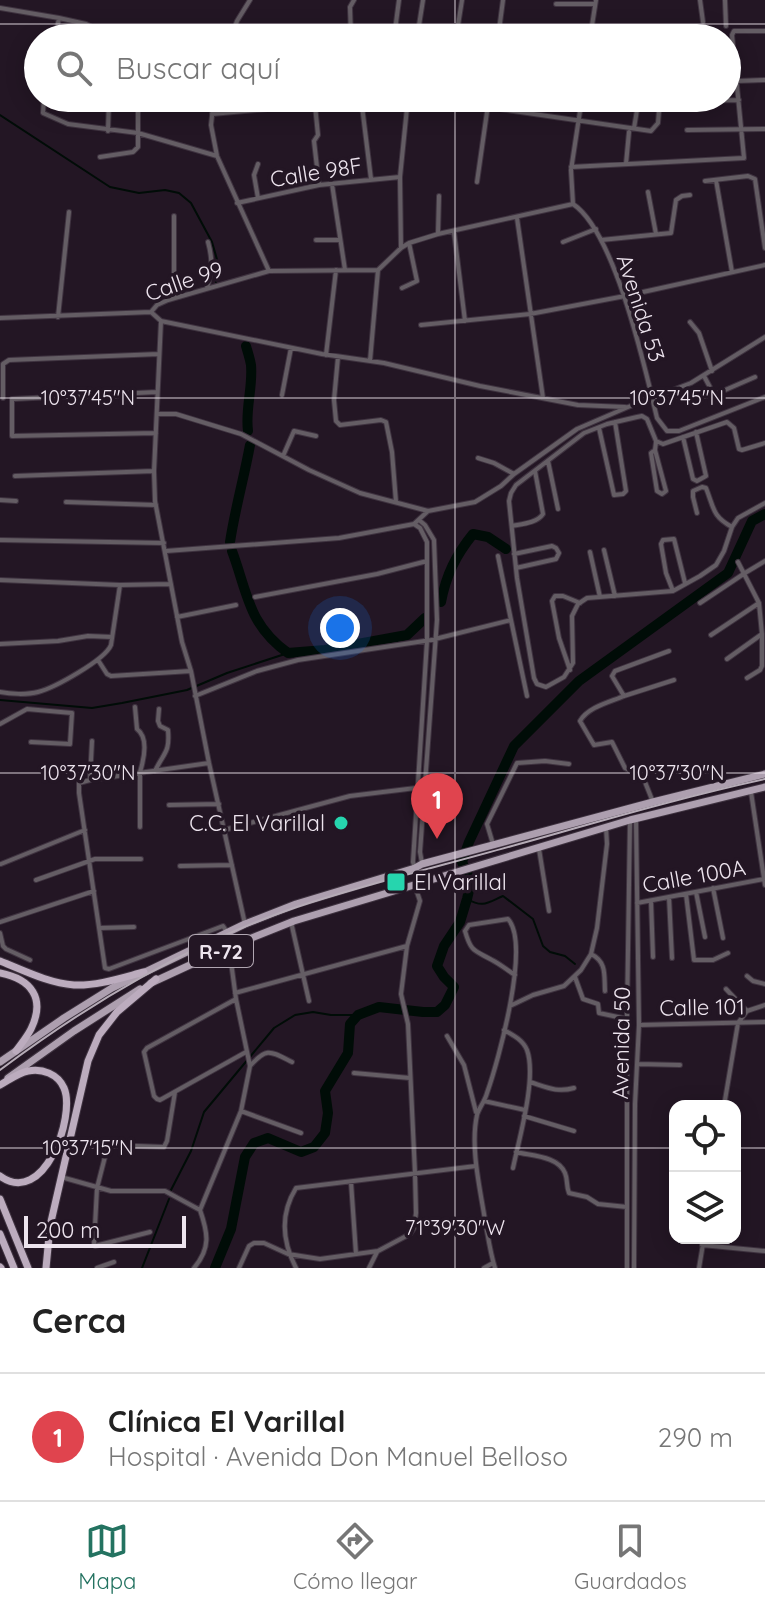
<!DOCTYPE html>
<html lang="es">
<meta charset="utf-8">
<style>
body{margin:0;font-family:Quicksand,sans-serif;background:#f2f2f2;color:#222}
.controls{position:absolute;right:24px;bottom:24px;display:grid;overflow:hidden;border-radius:16px;box-shadow:0 4px 20px #0003}
.controls button{width:72px;height:72px;display:grid;place-items:center;padding:0;border:0;border-bottom:2px solid #e0e0e0;background:#fff;color:#222;font:40px sans-serif}
.scale{position:absolute;left:24px;bottom:20px;width:162px;box-sizing:border-box;padding-left:8px;border:4px solid #ede4ee;border-top:0;font-size:22px;line-height:28px;white-space:nowrap;color:#ede4ee;-webkit-text-stroke:6px #231624;paint-order:stroke}
.you{position:absolute;left:340px;top:628px;width:28px;height:28px;margin:-20px;border:6px solid #fff;border-radius:50%;background:#1a73e8;box-shadow:0 0 0 12px #1a73e833}
.badge{display:grid;place-items:center;width:52px;height:52px;border-radius:50%;background:#247361;color:#fff;font-size:26px;font-weight:700}
.pin{position:absolute;translate:-50% -66px;filter:drop-shadow(0 2px 4px #0008)}
.pin::after{content:'';position:absolute;top:42px;width:28px;height:24px;background:inherit;clip-path:polygon(0 0,100% 0,50% 100%)}
.list{margin:0;padding:0;list-style:none}
h2{display:flex;justify-content:space-between;align-items:center;height:104px;margin:0;padding:0 32px;font-size:34px}
h2 small{font-size:26px;font-weight:400;color:#767676}
.list li{display:grid;grid-template-columns:52px 1fr auto;gap:24px;align-items:center;box-sizing:border-box;height:128px;padding:0 32px;border-top:2px solid #e0e0e0}
.list b{display:block;font-size:30px;white-space:nowrap}
.list p{margin:0;font-size:26px;white-space:nowrap;color:#767676}
.list em{font-size:26px;font-style:normal;color:#767676}
.icon{flex:none;width:44px;height:44px;fill:none;stroke:currentColor;stroke-width:2;stroke-linecap:round;stroke-linejoin:round}
.map{position:relative;flex:none;width:765px;height:1268px;overflow:hidden}
.search{position:absolute;background:#fff;box-shadow:0 4px 20px #0003;left:24px;right:24px;top:24px;height:88px;display:flex;align-items:center;gap:20px;box-sizing:border-box;padding:0 28px;border-radius:44px;color:#767676;font-size:30px}
.sheet{height:232px;background:#fff}
nav{display:flex;justify-content:space-around;align-items:center;box-sizing:border-box;height:112px;border-top:2px solid #e0e0e0;background:#fff;font-size:22px;color:#767676}
nav a{display:grid;justify-items:center;gap:4px}
nav .on{color:#247361}
.map>svg:first-child{display:block}
</style>
<div class="map">
<svg width="765" height="1268" viewBox="0 0 765 1268">
<rect width="100%" height="100%" fill="#231624"/>
<g fill="none" stroke-linecap="round" stroke-linejoin="round">
<!-- stream -->
<path stroke="#000c07" stroke-width="2" d="M0,115L110,187L139,193L165,190L179,193L191,203L212,242L218,263L216,282
M0,700L92,708L122,703L187,690L227,673L288,653
M467,899C483,908 487,903 503,896L533,919L543,946L550,952L565,956L575,964
M171,1190L191,1151L204,1112L274,1028L295,1015L313,1012L331,1015H358
M142,1268L169,1199"/>
<!-- river -->
<path stroke="#000c07" stroke-width="10" d="M246,346C248,353 250,359 251,365C253,388 245,409 248,431
M230,542C235,509 244,478 250,445
M232,551C248,594 248,624 288,653L325,650L407,635L425,618
M441,602C446,575 456,555 473,534L488,537L506,549
M215,1268L231,1229L245,1157L254,1143L268,1138L301,1152L314,1147L325,1133L328,1113L325,1091L348,1053L350,1024L358,1015L379,1007L423,1012H437L445,1005L454,987L444,977L437,966L444,946L460,922L467,899L471,882L462,862L469,842L514,746L579,681L728,573L752,521L765,514"/>
<defs>
<path id="minor" d="M700,0L703,22
M725,0L726,26
M556,4H595
M0,8L59,18L86,24L112,38
M351,37L350,7L354,0
M55,38L59,18
M231,38L237,21L250,0
M291,38L350,35
M394,38L399,0
M417,38L423,0
M456,38L462,0
M498,38L503,0
M590,38L596,0
M727,71H736
M737,81L765,80
M44,98L43,113L68,124L138,133L217,156
M214,98L211,125L217,156L269,271
M361,98L371,179
M423,98L651,131L658,123L660,98
M582,98L571,170L573,204C615,232 645,368 657,418L667,431H679L765,397
M689,101L739,100
M315,105L318,135L314,141L319,185
M212,114L387,98
M634,128L639,98
M687,130L765,129
M108,131L109,98
M100,157L133,152L138,147V98
M258,164L254,175L258,198
M626,164L629,132
M571,167L744,158L732,35L734,31H765
M716,180L732,272
M705,181L748,176L755,179L765,248
M477,182L489,98
M332,184L345,270
M648,192L656,234
M237,203L319,185L400,177
M174,216V298
M517,218L543,398
M454,232L465,321
M438,234L439,196
M316,240H340
M601,240L671,233L676,200L682,196L690,195
M563,242L596,229
M401,248L400,177L408,98
M207,288C212,271 213,260 208,242
M402,288L417,281L409,243
M151,312L161,321L322,354L384,363L480,386L578,405L625,407
M58,317L69,212
M0,318L151,312L157,305L168,300L269,271L378,270
M161,321L154,471L155,501L182,642L191,671L209,763L245,924
M690,322L699,333L712,371
M421,325L530,314L625,296L765,265
M326,355L336,270
M338,357L334,400L336,421L340,425L381,420L386,422L392,452L396,502
M370,361L378,270L401,248L409,243L438,234L573,204
M704,376L712,391L716,394L755,377
M282,395L291,348
M3,398V364L9,360L159,354
M12,399V436L156,433
M12,399L157,392
M157,414H176L241,434L309,470L360,493L428,511L475,502L501,486L514,474L577,429L628,407L691,383L765,337
M599,428L614,495L623,494L626,491L615,422
M683,437L693,479L697,481L706,476L696,432
M765,443L742,450L739,449L734,428L727,422L663,444L656,441L647,419L642,416L637,417L607,424L584,433L516,485L511,493L509,501L517,578L534,678L537,684L546,687L564,677L573,663L572,616L578,604L587,598L673,591L700,576L716,565L724,551L732,527L738,518L765,503
M655,450L666,491L662,494L657,491L651,453L655,450L656,442
M283,456L294,431L316,436
M478,458L494,463L514,474
M548,461L558,509
M15,476L154,471
M0,500L16,501
M66,502L156,505
M697,513L693,497V491L702,487L706,488C714,508 712,516 732,527
M419,520L425,525L434,540L437,620L420,852L422,863
M414,524L420,528L427,542V641L413,862L415,868
M512,526C522,524 537,523 543,514L535,471
M0,540L164,543
M604,550L615,596
M166,551L339,538L414,524L428,511
M590,552L600,597
M514,554L552,546L556,548L559,553L556,559L516,568
M498,556L511,620
M738,562L759,603L762,634V666L760,670L747,678
M0,580L120,585L171,584
M673,591L666,573L661,544L663,540L674,539L685,583
M255,597L377,574L427,561
M700,603L745,573L765,561
M177,617L236,605
M711,635L759,603
M0,644L58,641L88,636L112,637
M727,659L762,634
M98,660L107,674L111,676L191,671
M570,670L559,638L552,601L555,596H563L580,603
M0,692C10,694 27,695 38,692C54,688 105,660 111,645L120,585
M195,696L257,671L298,660L431,640L511,620L527,696
M624,696L674,680
M135,707L137,729C149,738 144,759 140,772V827
M0,724L27,709L72,713L70,744L31,742
M209,763L90,780L79,783V793L105,968L109,969L223,926L227,932
M155,771C164,752 170,753 168,730L160,726L158,721L159,709
M90,780L92,741
M751,792L765,885
M653,802L643,777L625,768L612,742L594,745L580,721C588,707 610,702 624,696L612,676L615,671L669,651
M169,805L219,804
M224,830L350,796L416,788
M493,844L487,824L517,763L545,761L569,764
M539,849L549,911
M1,864L85,830
M180,866L232,865
M36,880L95,859H141
M713,888L723,938
M696,892L705,937
M686,894L694,960H713L728,953
M669,897L672,958
M651,901L653,957
M637,903L764,879
M0,922L94,891
M291,922L309,1001
M100,928L134,927
M0,933L3,946L6,949L30,960
M591,954C607,962 604,975 605,991
M747,976L753,981L765,984
M575,977L583,999L598,1004L599,1013L627,1019
M726,989L747,1011
M235,993L407,946
M236,999L147,1048L144,1052L154,1096L157,1099L160,1100L246,1052
M512,1005L533,995L564,986L581,970L591,954L597,928L607,844L606,827
M639,1025L765,1022
M504,1030C513,1035 523,1040 527,1050C537,1078 519,1139 513,1168
M447,1036L464,1065L476,1112
M638,1064L680,1065
M250,1066C267,1047 270,1051 292,1062
M354,1073L410,1078
M530,1082C546,1087 557,1093 574,1088
M484,1101L525,1110
M724,1106L738,1023L747,1011L765,1005
M241,1111L301,1133
M524,1116L574,1131
M516,1152C532,1156 558,1156 565,1173C568,1180 566,1186 569,1193L587,1197L598,1204L627,1207
M61,1177L111,1191H165L200,1210
M351,1182L356,1254
M150,1232L95,1246L94,1245L97,1188L108,1145L164,1147L167,1141L175,1092
M702,1245L765,1251
M97,1268L114,1262
M194,1268C211,1248 208,1233 200,1210L241,1111L250,1066L236,999L229,947
M239,1268L249,1246L254,1243H264L288,1254L320,1259L378,1251L410,1234L414,1228L416,1213L415,1173L408,1024L401,994L407,946L420,901L415,886
M296,1268C282,1241 280,1214 296,1188L476,1166
M369,1268L377,1252
M484,1268L493,1263
M495,1268C490,1252 488,1236 485,1220C480,1188 470,1147 477,1115C479,1108 485,1101 487,1093C498,1062 531,944 508,919L469,925L465,931C471,952 474,950 492,960C500,964 507,970 515,975
M627,1268V1014L630,820
M634,1268L635,1104L639,1025L636,819
M699,1268L704,1238"/>
<path id="primary" d="M151,983L229,947L294,921L630,820L765,787
M0,1062L64,1018L112,988L245,924L296,904L415,868L422,864L653,802L765,774
M8,1078L74,1031L140,989"/>
<path id="trunk" d="M0,961C23,970 48,983 74,985C97,986 121,978 144,972
M0,973C31,979 46,998 31,1029C27,1037 21,1044 16,1051
M0,1085C9,1080 18,1073 28,1071C42,1068 58,1074 64,1088C76,1116 44,1208 0,1176
M0,1199L28,1268
M0,1234L14,1268
M0,1267L1,1268
M46,1268L50,1226L88,1061L99,1035L117,1012L156,979"/>
</defs>
<!-- minor casing -->
<use href="#minor" stroke="#3f3340" stroke-width="6"/>
<!-- primary casing -->
<use href="#primary" stroke="#3f3340" stroke-width="9"/>
<!-- trunk casing -->
<use href="#trunk" stroke="#3f3340" stroke-width="9"/>
<!-- minor -->
<use href="#minor" stroke="#645d64" stroke-width="4"/>
<!-- primary -->
<use href="#primary" stroke="#ad9faf" stroke-width="7"/>
<!-- trunk -->
<use href="#trunk" stroke="#bcacbe" stroke-width="7"/>
<!-- tram -->
<path stroke="#b5abb6" stroke-width="2" d="M0,1070C88,1004 192,942 297,907C370,883 445,865 519,844C601,821 682,797 765,779"/>
</g>
<!-- ticks -->
<path fill="none" stroke="#ede4ee" stroke-width="2" stroke-opacity="0.45" d="M455,0V38M0,24H765M455,98V1268M0,398H765M0,773H765M0,1148H675M735,1148H765"/>
<!-- markers -->
<g fill="#26d5ae" stroke="#231624" stroke-width="3">
<circle cx="341" cy="823" r="8"/>
<rect x="386" y="872" width="20" height="20" rx="4"/>
</g>
<g text-anchor="middle" dominant-baseline="central" stroke-width="7" stroke-linejoin="round" paint-order="stroke">
<!-- shield labels -->
<rect fill="#231624" stroke="#b0a6b1" stroke-width="2" x="189" y="935" width="64" height="32" rx="6"/>
<g font-size="20" font-weight="bold" fill="#ede4ee">
<text x="221" y="951">R-72</text>
</g>
<!-- street labels -->
<g font-size="22" fill="#ede4ee" stroke="#231624">
<text transform="translate(316 172) rotate(-9)">Calle 98F</text>
<text transform="translate(184 281) rotate(-19)">Calle 99</text>
<text transform="translate(641 308) rotate(72)">Avenida 53</text>
<text transform="translate(694 876) rotate(-10)">Calle 100A</text>
<text transform="translate(702 1007) rotate(-1)">Calle 101</text>
<text transform="translate(621 1043) rotate(-89)">Avenida 50</text>
</g>
<!-- poi labels -->
<g font-size="22" fill="#ede4ee" stroke="#231624" text-anchor="end">
<text x="325" y="823">C.C. El Varillal</text>
<text x="414" y="882" text-anchor="start">El Varillal</text>
</g>
</g>
<g font-size="20" text-anchor="middle" fill="#ede4ee" stroke="#231624" stroke-width="7" stroke-linejoin="round" paint-order="stroke">
<text x="88" y="405">10°37'45"N</text>
<text x="677" y="405">10°37'45"N</text>
<text x="88" y="780">10°37'30"N</text>
<text x="677" y="780">10°37'30"N</text>
<text x="88" y="1155">10°37'15"N</text>
<text x="455" y="1235">71°39'30"W</text>
</g>
</svg>
<div class="controls">
<button><svg class="icon" aria-label="locate" viewBox="0 0 24 24"><circle cx="12" cy="12" r="6"/><path d="M12 2v4M12 18v4M2 12h4M18 12h4"/></svg></button>
<button><svg class="icon" aria-label="layers" viewBox="0 0 24 24"><path d="M12 4l9 5-9 5-9-5zM3 14l9 5 9-5"/></svg></button>
</div>
<div class="scale">200 m</div>
<div class="you"></div>
<div class="pin badge" style="left:437px;top:839px;background:#e0444e">1</div>
<div class="search"><svg class="icon" aria-label="search" viewBox="0 0 24 24"><circle cx="10" cy="10" r="6"/><path d="M15 15l6 6"/></svg>Buscar aquí</div>
</div>
<section class="sheet">
<h2>Cerca<small></small></h2>
<ul class="list">
<li><span class="badge" style="background:#e0444e">1</span><div><b>Clínica El Varillal</b><p>Hospital · Avenida Don Manuel Belloso</p></div><em>290 m</em></li>
</ul>
</section>
<nav>
<a class="on"><svg class="icon" aria-label="map" viewBox="0 0 24 24"><path d="M3 6l6-2 6 2 6-2v14l-6 2-6-2-6 2zM9 4v14M15 6v14"/></svg>Mapa</a>
<a><svg class="icon" aria-label="directions" viewBox="0 0 24 24"><path d="M12 3l9 9-9 9-9-9zM9 14v-3h6M13 9l2 2-2 2"/></svg>Cómo llegar</a>
<a><svg class="icon" aria-label="saved" viewBox="0 0 24 24"><path d="M7 4h10v16l-5-4-5 4z"/></svg>Guardados</a>
</nav>
